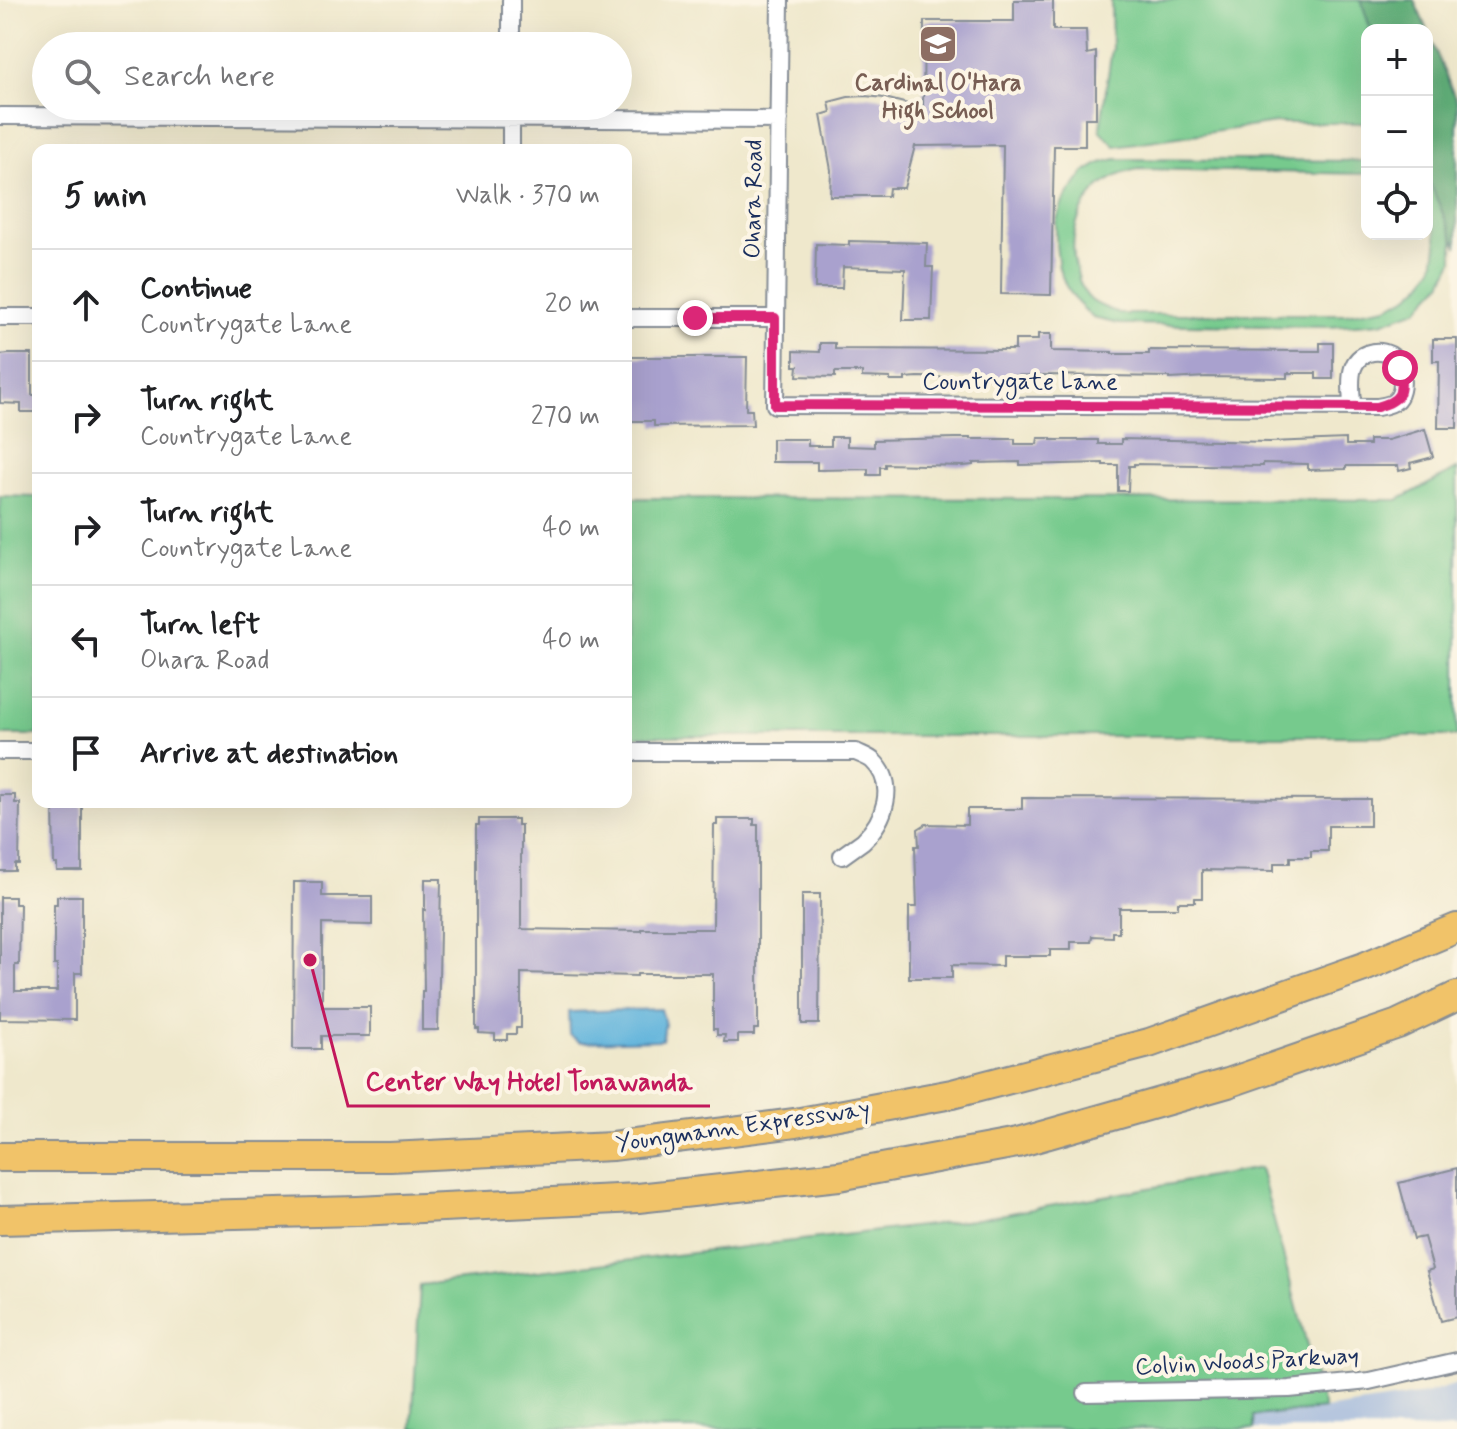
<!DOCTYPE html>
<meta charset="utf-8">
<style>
body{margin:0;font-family:Mynerve,sans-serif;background:#f6f6f6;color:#202124}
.controls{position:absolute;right:24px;top:24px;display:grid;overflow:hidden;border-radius:16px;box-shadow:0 8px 32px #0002}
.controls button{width:72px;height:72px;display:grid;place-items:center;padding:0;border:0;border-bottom:2px solid #e0e0e0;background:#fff;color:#202124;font:40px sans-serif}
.stop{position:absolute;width:24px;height:24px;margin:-18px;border:6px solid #db2777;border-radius:50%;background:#fff}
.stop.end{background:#db2777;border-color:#fff;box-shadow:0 2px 8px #0008}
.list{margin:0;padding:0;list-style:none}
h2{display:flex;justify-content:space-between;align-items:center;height:104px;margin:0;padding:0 32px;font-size:34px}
h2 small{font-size:26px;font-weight:400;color:#757577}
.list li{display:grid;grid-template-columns:52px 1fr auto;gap:24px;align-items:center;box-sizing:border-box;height:112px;padding:0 32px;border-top:2px solid #e0e0e0}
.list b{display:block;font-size:30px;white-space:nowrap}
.list p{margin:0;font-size:26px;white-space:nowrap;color:#757577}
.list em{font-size:26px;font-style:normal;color:#757577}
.icon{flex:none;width:44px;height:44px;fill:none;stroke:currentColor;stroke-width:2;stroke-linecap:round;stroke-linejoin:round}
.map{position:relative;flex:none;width:1457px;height:1429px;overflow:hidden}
.search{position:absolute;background:#fff;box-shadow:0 8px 32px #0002;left:32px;top:32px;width:600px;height:88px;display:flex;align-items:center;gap:20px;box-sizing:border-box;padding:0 28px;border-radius:44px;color:#757577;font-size:30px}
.panel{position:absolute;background:#fff;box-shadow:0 8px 32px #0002;left:32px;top:144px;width:600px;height:664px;border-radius:16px}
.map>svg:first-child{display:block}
</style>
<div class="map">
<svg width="1457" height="1429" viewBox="0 0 1457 1429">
<rect width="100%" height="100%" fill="#fcf5e5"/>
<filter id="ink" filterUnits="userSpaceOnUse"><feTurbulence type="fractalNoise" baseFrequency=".0125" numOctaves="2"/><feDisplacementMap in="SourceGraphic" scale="16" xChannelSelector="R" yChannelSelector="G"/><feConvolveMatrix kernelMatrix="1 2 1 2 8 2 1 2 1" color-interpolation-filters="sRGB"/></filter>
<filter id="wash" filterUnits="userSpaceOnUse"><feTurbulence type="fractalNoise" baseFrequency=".006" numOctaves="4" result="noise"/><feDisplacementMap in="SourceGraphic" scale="32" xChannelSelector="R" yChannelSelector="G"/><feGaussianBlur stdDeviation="1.8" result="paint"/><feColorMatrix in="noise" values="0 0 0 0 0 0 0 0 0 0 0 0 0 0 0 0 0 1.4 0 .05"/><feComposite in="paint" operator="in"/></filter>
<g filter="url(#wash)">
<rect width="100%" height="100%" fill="#efe8cc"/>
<!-- industrial -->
<path fill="#b6c6de" d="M1457,1384V1429H1254L1253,1416L1324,1409L1425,1394Z"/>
<!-- green -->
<path fill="#76ca8d" stroke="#487c76" stroke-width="2" d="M1111,0H1361L1371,30H1367V123H1276L1115,146L1100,131L1112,48Z
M1116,159L1367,161V174L1140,169C1090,176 1063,225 1077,272C1079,282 1083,293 1091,300C1098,306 1110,309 1119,314H1346L1387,307L1409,296L1422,284L1434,265L1437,246L1435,229L1427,209V181L1438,195L1453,236V261L1442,283L1417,310L1381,323L1330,327L1119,324L1093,318L1077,302L1066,286L1059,269L1056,245V222L1063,202L1084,173L1101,163Z
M1457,469V736H626V498L1398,500Z
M0,496L38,497V735H0Z
M1260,1168L1324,1409L1254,1416V1429H412L420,1285L972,1220Z"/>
<!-- forest -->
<path fill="#60ae78" stroke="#3e6e6b" stroke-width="2" d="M1361,0H1414L1427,30H1371Z
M1427,31L1457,102V247L1427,176Z"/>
<!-- water -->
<path fill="#60b4dc" stroke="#3e729d" stroke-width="2" d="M661,1009L665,1024L662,1040L580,1042L570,1035L569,1012Z"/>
<g id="blocks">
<!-- building -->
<path fill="#a9a1ce" d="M1014,0H1053V30H1086L1087,54L1096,52V118H1085V146H1054L1051,295L1001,294L1003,145L915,146L904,188H889L888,196H830L831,170L821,115L831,112L829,102L848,97L865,96L885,98L923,108L924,21H1014Z
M849,241L927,243L926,267H933L931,320H903L905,269L843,267L842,288H815L816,244L849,245Z
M1038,334H1051V351L1112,352V354H1149V350L1320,351V343H1333V379H1316V373H1287V378L1206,377L1170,379V377L1042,375L1000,376V378L918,377L905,378V381H890V378L862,377V372H835V377L797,376L798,366H794V351L820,352V343H835V349L1015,350V340H1038Z
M1433,339H1457V428H1438L1439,361H1433Z
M8,354H32V395H38V412H21V404L0,403V355Z
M626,357H747L746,410H752L753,425L654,426V421H626Z
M1425,429L1433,457L1410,463L1411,468L1399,471L1398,466H1346V469L1308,470V464L1263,463V466L1134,464V466H1129L1128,491H1118V465H1103V463L1020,465V462L973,463V465L963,466L885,464V467H880V475H868V469L817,470V462H772V439H808V446H831V437H847V446L874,447V440L955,438H970V439H1015V444H1037L1038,438H1051V440H1098V444H1121V439L1270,442L1346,439V445H1369V440H1388Z
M0,795H15V803H20L19,864H15V871H0Z
M1022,798L1370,799V826H1328V851H1311V857H1290V863H1274V871L1202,870V898H1195V902H1178V908H1119V932H1112V937L1092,936L1091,942H1071V950H1050V956H1002V966L952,965V978H909V907H917L915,846H919L918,829L926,824L967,825V809H1022Z
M53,802H82V871H57V864H54Z
M479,819H517V825H521V929L641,931V929H713L714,825H717V819H754V825H758V1029H754V1035H738V1042H724L725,1035H717V1029H713V974H637V976L521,973V1028H516V1034H507V1040H495V1034L479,1033V1029H476V825H479Z
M425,879H441L438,1030H422V991H424L423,909L425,910Z
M294,882H322V896H372V925L322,924V1007H370V1036H321V1049H293Z
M802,894H820L819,1024H802Z
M57,896H82V973H75V1020L0,1019V897H15V904H20L19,965H15V991H57V965H54V904H57Z
M1457,1168V1317L1441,1321L1427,1271L1433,1269L1424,1237L1414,1239L1399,1183Z"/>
</g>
</g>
<g filter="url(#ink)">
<use href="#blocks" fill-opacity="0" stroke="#858c95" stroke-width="2"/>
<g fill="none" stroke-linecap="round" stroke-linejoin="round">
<defs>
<path id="minor" d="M780,0L775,405L1377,407C1383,406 1391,405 1395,401C1407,391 1402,362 1390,355C1376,348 1358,353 1353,368C1349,380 1352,395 1352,407
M511,46V0
M0,116L779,120
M511,150V106
M0,317H38
M626,318H775
M0,751H38
M626,752H856C862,755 869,757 873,761C898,785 884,821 863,841C856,846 849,851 842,856
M1086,1393L1289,1389L1369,1381L1457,1361"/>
<path id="motorway" d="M0,1157H390L612,1146L795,1123L952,1094L1149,1043L1364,967L1457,928
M0,1220L357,1211L638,1198L839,1176L1017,1143L1228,1083L1398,1024L1457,996"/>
</defs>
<!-- minor casing -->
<use href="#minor" stroke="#858c95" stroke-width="20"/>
<!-- motorway casing -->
<use href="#motorway" stroke="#858c95" stroke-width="32"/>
<!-- minor -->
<use href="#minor" stroke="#fff" stroke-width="16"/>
<!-- motorway -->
<use href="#motorway" stroke="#f1c369" stroke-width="28"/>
</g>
</g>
<g fill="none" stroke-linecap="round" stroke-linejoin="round" filter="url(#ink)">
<!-- route -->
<path stroke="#db2777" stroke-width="10" d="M695,318H775V405L1377,407C1403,400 1402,393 1400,368"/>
</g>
<!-- icons -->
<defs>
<symbol id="school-square" viewBox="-11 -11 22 22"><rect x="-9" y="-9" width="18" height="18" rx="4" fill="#8d6e63" stroke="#fcf5e5"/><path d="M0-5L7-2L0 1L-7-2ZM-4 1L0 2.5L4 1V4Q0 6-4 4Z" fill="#fff"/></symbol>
</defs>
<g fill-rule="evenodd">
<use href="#school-square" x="916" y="22" width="44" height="44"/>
</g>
<g text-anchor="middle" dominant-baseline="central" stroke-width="8" stroke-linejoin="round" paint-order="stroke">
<!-- education labels -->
<g font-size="24" font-weight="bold" fill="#785e54" stroke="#fcf5e5">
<text x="938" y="83">Cardinal O'Hara<tspan x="938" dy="28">High School</tspan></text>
</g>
<!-- street labels -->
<g font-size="24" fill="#1b2f5e" stroke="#fcf5e5">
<text transform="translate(754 199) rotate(-89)">Ohara Road</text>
<text x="1020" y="382">Countrygate Lane</text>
<text transform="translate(743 1127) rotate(-8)">Youngmann Expressway</text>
<text transform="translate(1247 1362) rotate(-3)">Colvin Woods Parkway</text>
</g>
</g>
<!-- callouts -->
<path fill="none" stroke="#c2185b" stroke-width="3" d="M310 960L348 1106H710"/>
<circle fill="#c2185b" stroke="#fcf5e5" stroke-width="3" cx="310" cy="960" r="8"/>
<g font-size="26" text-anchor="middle" font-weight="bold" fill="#c2185b" stroke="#fcf5e5" stroke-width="8" stroke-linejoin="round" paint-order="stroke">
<text x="529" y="1090">Center Way Hotel Tonawanda</text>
</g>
</svg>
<div class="controls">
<button>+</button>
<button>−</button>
<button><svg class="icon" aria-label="locate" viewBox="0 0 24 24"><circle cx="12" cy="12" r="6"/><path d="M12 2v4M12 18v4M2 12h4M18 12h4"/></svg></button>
</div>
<div class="stop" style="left:1400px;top:368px"></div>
<div class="stop end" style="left:695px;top:318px"></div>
<div class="search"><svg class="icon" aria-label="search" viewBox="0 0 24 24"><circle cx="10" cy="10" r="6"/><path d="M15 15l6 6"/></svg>Search here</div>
<section class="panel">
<h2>5 min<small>Walk · 370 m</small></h2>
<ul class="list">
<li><svg class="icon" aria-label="ahead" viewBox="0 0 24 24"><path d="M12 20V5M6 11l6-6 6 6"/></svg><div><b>Continue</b><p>Countrygate Lane</p></div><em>20 m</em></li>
<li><svg class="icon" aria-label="right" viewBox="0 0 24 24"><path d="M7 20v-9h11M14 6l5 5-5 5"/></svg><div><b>Turn right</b><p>Countrygate Lane</p></div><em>270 m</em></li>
<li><svg class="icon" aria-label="right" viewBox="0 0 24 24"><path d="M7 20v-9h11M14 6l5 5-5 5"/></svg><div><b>Turn right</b><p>Countrygate Lane</p></div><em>40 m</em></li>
<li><svg class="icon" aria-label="left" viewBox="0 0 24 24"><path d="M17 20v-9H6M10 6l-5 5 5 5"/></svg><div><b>Turn left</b><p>Ohara Road</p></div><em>40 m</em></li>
<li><svg class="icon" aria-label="arrive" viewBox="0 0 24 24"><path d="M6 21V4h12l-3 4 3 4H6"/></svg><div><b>Arrive at destination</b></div></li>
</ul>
</section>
</div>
